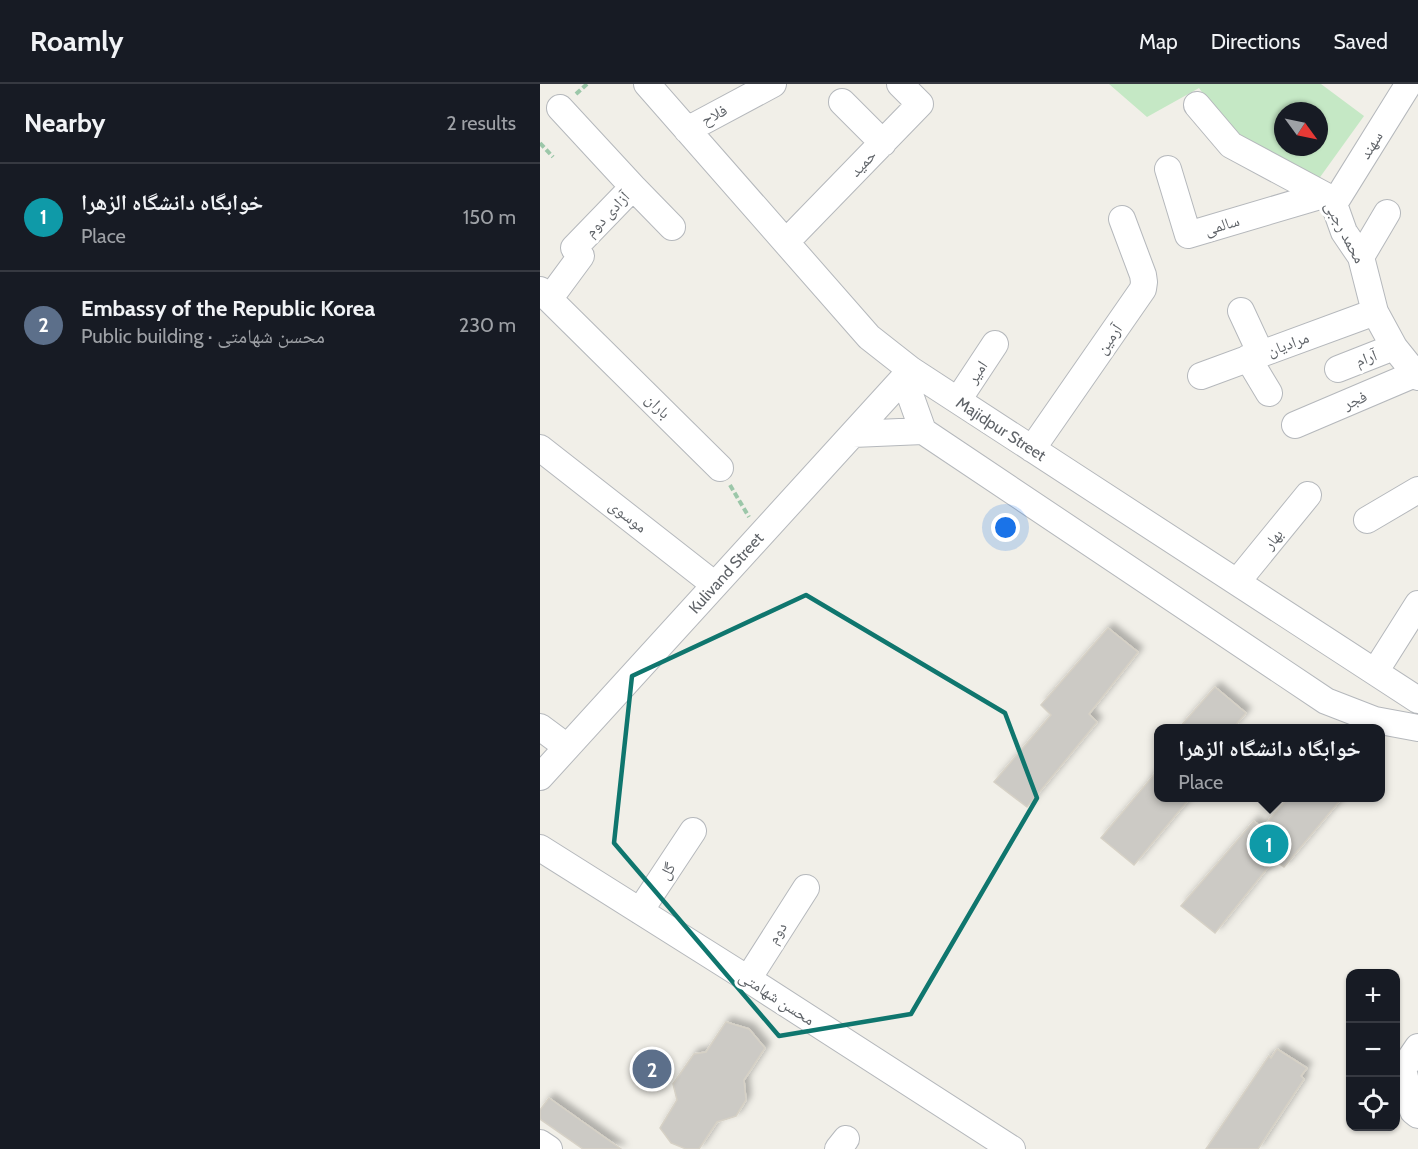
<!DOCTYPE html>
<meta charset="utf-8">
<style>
body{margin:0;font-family:Cabin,"Noto Naskh Arabic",sans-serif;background:#242831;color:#f1f3f6}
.controls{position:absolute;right:18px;bottom:18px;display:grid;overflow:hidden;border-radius:12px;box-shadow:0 2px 4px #0004}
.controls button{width:54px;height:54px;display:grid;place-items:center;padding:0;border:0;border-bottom:2px solid #363941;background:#171b24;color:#f1f3f6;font:30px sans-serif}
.compass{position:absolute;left:734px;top:18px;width:54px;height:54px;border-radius:50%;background:#171b24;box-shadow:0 2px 4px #0004;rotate:123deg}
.you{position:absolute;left:466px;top:444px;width:21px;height:21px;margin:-15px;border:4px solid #fff;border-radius:50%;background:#1a73e8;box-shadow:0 0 0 9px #1a73e833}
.badge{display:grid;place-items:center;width:39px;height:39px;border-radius:50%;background:#ea4335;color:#fff;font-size:20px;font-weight:700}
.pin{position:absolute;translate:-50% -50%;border:3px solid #fff;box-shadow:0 2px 6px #0006}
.popup{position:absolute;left:614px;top:640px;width:231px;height:78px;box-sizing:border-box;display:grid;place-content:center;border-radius:12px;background:#171b24;filter:drop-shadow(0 2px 4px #0005);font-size:20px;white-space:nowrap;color:#9ea1a6}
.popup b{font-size:22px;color:#f1f3f6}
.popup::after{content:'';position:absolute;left:50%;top:100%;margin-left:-12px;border:12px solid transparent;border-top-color:#171b24}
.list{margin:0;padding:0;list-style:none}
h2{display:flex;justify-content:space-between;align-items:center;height:78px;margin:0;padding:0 24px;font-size:26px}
h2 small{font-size:20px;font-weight:400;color:#9ea1a6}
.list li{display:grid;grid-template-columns:39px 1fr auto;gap:18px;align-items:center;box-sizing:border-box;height:108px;padding:0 24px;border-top:2px solid #363941}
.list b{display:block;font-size:22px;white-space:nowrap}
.list p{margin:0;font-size:20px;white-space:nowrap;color:#9ea1a6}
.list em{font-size:20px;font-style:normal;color:#9ea1a6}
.icon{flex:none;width:33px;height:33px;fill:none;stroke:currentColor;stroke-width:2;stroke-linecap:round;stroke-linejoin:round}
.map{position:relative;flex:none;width:878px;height:1065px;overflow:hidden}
header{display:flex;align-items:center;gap:36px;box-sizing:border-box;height:84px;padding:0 30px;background:#171b24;border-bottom:2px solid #363941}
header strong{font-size:28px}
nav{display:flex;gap:33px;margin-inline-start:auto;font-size:21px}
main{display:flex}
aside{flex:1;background:#171b24}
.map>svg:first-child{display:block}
</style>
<header>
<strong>Roamly</strong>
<nav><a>Map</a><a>Directions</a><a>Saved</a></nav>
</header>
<main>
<aside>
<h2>Nearby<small>2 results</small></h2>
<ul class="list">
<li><span class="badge" style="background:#0f9aa8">1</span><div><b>خوابگاه دانشگاه الزهرا</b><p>Place</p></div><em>150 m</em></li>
<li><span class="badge" style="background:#5c6f8a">2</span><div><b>Embassy of the Republic Korea</b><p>Public building · محسن شهامتی</p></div><em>230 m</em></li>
</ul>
</aside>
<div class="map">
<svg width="878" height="1065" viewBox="0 0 878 1065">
<defs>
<filter id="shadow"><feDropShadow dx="5" dy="-5" stdDeviation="3" flood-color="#0004"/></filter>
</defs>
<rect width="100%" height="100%" fill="#f1efe8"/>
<!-- green -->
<path fill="#c5e8c5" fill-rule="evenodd" d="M569,0H781L824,32L778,96L688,44L659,4L607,33ZM743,27H779V63H743Z"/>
<!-- building -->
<path fill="#cccac5" stroke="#d6d1c6" stroke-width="1.5" filter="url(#shadow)" d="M568,544L598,568L549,630L557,638L487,723L454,698L511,631L501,621Z
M675,603L706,629L693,644H639Z
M618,686V714H650L594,781L561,754Z
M748,714H802L744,783L734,776L675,849L641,822L714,737L722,744Z
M186,938L209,945L225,964L204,996L206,1016L196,1032L177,1038L159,1065H146L131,1059L120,1044L137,1016L133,1000L154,970L166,968Z
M737,965L767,984L761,992L764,995L718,1065H666L729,972L731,974Z
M9,1014L81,1065H43L0,1035V1026Z"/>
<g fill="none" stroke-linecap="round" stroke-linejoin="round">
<defs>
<path id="minor" d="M107,0L329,253L371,286L878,616
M302,18L343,59
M657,21L691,61L786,112L794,120L804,148L821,173L835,228L854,263L878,293
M20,24L93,103L132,143
M147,46L233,0
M628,85L648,151L783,111
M794,120L868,1
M246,158L380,20L360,0
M821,173L847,129
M0,206L180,384
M10,214L41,172L34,164L93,103
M701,227L721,270
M708,274L729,309
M798,285L854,263
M661,292L835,228
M364,294L383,347
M418,316L455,260
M755,341L875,290
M313,350L383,347L786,617L835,636L878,644
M0,364L175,501
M492,365L603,205L604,198L603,191L582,135
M827,436L878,406
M697,498L768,411
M835,588L878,520
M0,643L27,663
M0,693L371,286
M0,764L208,895L472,1065
M100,827L153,747
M208,895L266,804
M878,963L863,985L873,1027L878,1031
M0,1059L9,1065
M298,1065L306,1055"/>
</defs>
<!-- minor casing -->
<use href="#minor" stroke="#b5b8bc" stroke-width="28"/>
<!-- path -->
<path stroke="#9cc7a9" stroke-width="4" stroke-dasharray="6 3" stroke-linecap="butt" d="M36,10L47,0
M0,59L13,73
M190,401L209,433"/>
<!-- minor -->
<use href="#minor" stroke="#fff" stroke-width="26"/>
</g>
<!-- marked area -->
<path fill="none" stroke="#0f766e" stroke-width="4.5" stroke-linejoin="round" d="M266,511L465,629L497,714L371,930L239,952L74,759L92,592Z"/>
<g text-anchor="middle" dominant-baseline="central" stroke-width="6" stroke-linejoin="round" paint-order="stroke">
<!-- street labels -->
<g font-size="16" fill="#5f6368" stroke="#fff">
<text transform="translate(174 31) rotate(-28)">فلاح</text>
<text transform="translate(831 61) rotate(-58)">سهند</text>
<text transform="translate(323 79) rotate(-46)">حمید</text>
<text transform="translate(67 130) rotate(-46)">آزادی دوم</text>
<text transform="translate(682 141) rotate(-17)">سالمی</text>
<text transform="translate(805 148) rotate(62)">محمد رجبی</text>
<text transform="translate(569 255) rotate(-55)">آرمین</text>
<text transform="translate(748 260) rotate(-20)">مرادیان</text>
<text transform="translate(826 274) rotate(-21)">آرام</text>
<text transform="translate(437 288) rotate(-56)">امیر</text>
<text transform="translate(815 316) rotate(-23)">فجر</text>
<text transform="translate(118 322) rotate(45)">باران</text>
<text transform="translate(461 345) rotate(33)">Majidpur Street</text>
<text transform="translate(88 432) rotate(38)">موسوی</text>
<text transform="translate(733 455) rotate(-51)">بهار</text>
<text transform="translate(186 489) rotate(-48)">Kulivand Street</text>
<text transform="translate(127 787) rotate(-57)">گل</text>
<text transform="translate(237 849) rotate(-58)">دوم</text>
<text transform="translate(237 914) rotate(33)">محسن شهامتی</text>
</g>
</g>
</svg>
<div class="controls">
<button>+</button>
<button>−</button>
<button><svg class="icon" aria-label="locate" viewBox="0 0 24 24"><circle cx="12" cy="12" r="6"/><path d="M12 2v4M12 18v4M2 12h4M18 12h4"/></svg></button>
</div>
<svg class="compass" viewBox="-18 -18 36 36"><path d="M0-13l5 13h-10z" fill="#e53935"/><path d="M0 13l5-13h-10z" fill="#9ea1a6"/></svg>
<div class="you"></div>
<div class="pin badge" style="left:729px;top:760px;background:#0f9aa8">1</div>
<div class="popup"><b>خوابگاه دانشگاه الزهرا</b>Place</div>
<div class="pin badge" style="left:112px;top:985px;background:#5c6f8a">2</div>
</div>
</main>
